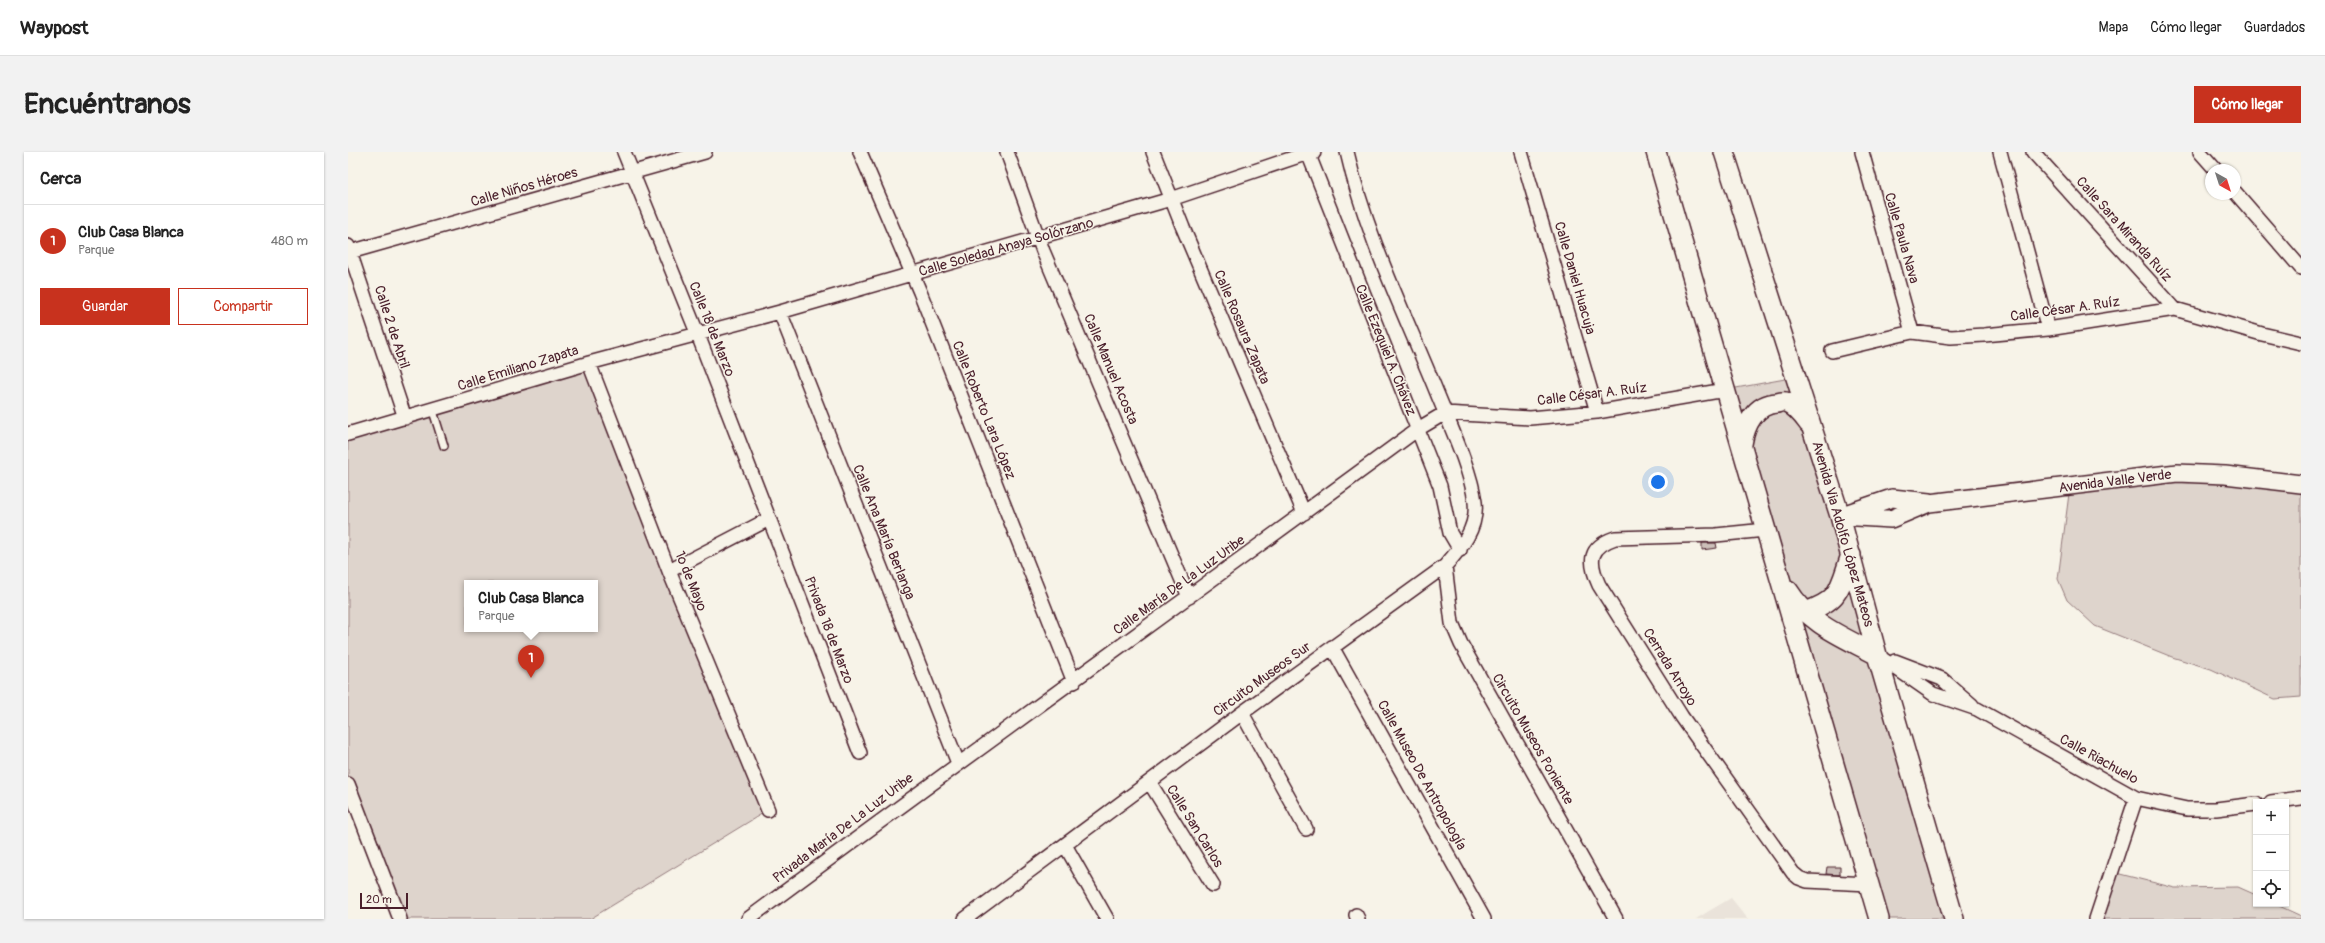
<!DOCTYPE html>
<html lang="es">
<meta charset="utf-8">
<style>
body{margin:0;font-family:Pangolin,sans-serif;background:#f2f2f2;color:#222}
.controls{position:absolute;right:12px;bottom:12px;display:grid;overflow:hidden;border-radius:0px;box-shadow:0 1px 3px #0004}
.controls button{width:36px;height:36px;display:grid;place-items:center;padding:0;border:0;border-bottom:1px solid #e0e0e0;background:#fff;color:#222;font:20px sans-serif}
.compass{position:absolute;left:1857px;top:12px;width:36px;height:36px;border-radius:50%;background:#fff;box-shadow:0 1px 3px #0004;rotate:141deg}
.scale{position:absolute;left:12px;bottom:10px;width:48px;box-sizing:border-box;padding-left:4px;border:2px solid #4a1f2b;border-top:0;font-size:11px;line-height:14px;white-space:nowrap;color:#4a1f2b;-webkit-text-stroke:3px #f7f3e8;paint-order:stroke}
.you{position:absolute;left:1310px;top:330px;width:14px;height:14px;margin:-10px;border:3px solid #fff;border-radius:50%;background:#1a73e8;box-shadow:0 0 0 6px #1a73e833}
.badge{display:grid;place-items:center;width:26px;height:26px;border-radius:50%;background:#c8321e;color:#fff;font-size:13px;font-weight:700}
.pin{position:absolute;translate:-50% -33px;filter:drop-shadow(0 1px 2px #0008)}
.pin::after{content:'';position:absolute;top:21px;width:14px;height:12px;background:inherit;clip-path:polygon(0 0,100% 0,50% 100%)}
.popup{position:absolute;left:116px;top:428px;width:134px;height:52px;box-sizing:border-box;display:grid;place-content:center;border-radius:0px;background:#fff;filter:drop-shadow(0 1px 3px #0005);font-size:13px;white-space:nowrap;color:#767676}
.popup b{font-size:15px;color:#222}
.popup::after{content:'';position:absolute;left:50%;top:100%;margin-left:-8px;border:8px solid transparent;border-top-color:#fff}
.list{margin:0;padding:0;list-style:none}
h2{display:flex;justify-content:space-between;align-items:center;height:52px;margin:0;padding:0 16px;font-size:17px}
h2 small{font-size:13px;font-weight:400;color:#767676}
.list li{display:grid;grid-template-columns:26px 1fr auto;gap:12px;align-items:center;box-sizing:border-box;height:72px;padding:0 16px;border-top:1px solid #e0e0e0}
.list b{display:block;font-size:15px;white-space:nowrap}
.list p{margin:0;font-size:13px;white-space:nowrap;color:#767676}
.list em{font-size:13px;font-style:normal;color:#767676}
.actions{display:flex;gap:8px;padding:12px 16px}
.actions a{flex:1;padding:9px 0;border:1px solid #c8321e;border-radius:0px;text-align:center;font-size:14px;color:#c8321e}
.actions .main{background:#c8321e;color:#fff}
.icon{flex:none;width:22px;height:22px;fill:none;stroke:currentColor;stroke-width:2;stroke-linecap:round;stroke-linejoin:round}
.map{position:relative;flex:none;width:1953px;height:767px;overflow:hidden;border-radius:0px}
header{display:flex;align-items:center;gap:24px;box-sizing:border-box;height:56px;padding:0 20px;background:#fff;border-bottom:1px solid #e0e0e0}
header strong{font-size:19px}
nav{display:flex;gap:22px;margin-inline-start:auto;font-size:14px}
.intro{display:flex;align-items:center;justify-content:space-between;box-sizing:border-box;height:96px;padding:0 24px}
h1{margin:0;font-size:28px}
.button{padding:10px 18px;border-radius:0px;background:#c8321e;color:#fff;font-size:14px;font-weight:700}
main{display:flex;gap:24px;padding:0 24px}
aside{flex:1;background:#fff;border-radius:0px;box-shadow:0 1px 3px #0004}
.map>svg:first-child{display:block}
</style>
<header>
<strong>Waypost</strong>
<nav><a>Mapa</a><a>Cómo llegar</a><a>Guardados</a></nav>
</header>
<div class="intro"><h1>Encuéntranos</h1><a class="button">Cómo llegar</a></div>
<main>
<aside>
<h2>Cerca<small></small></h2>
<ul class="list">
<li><span class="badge">1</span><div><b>Club Casa Blanca</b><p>Parque</p></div><em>480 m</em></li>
</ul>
<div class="actions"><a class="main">Guardar</a><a>Compartir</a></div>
</aside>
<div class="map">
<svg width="1953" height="767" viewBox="0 0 1953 767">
<rect width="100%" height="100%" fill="#f7f3e8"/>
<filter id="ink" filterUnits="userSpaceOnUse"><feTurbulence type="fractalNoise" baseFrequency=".025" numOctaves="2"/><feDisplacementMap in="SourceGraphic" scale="8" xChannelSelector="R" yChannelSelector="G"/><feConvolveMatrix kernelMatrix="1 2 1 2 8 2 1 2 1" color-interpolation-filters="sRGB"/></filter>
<g filter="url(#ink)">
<!-- built -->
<path fill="#eae3da" d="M1383,746L1400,767H1348L1361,759Z"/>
<!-- green -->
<path fill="#ded4cc" stroke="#947a7c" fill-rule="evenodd" d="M241,211L420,658L242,767H50L0,633V281ZM119,431H247V477H119Z
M1448,225L1606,767H1531L1377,238Z
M1829,321L1953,332V545L1927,547L1863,517L1824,505L1747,474L1719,448L1710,427L1722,334Z
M1764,720L1827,736L1890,735L1908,743V752H1927L1953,764V767H1748Z"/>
<!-- building -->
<path fill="#ccbfb9" stroke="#4a1f2b" d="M1354,391H1368L1369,396L1354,398Z
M1479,715H1492V723L1478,722Z"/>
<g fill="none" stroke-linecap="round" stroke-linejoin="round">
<defs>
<path id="service" d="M85,259L96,294"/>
<path id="minor" d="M276,0L350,183L512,601
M512,0L572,140L726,530
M659,0L695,99L841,445
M805,0L835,76L956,361
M1173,0L1249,260
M1514,0L1564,180
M1652,0L1700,177
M1685,0L1827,157
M1852,0L1868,18
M1887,40L1953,116
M0,94L57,266
M2,100L357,0
M432,160L610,611
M1484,199L1564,180L1603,185L1636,183L1700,177L1827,157L1914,182L1953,191
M241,211L321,419L420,658
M0,282L241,211L432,160L823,47L960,1L1092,334L1102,381L1112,398
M1417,378L1368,383L1267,386C1241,395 1240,409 1251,433L1334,565L1445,721L1451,726L1459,729L1521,732
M1097,414L1104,471L1113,492L1268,767
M321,419L421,367
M984,495L1136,767
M1529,503L1585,542L1629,557L1788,646L1839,657H1868L1908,652
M1547,509L1594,527L1624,553
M894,561L958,677
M802,631L865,733
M0,632L52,767
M1923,650L1953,646
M717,693L759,767
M1008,763L1010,767
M400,767C622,602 847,441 1070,277L1097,261L1182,266L1249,260L1377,238
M617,767L894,561L1097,414C1113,396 1130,376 1127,350C1123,318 1102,273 1089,241C1057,162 1018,84 999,0
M1748,767L1788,646"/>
<path id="tertiary" d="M959,0H964
M1500,361L1544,346L1581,350
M1492,364L1543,367L1581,351L1829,321L1877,323L1953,332"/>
<path id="secondary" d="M1308,0L1531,767
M1376,0L1492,364L1529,503L1606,767
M1394,292C1397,273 1407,252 1429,251C1432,250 1436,249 1438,250C1448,254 1455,264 1461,272
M1440,438C1462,473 1494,484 1529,503
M1457,460C1493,448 1491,437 1503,403"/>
</defs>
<!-- service casing -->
<use href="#service" stroke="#4a1f2b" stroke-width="10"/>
<!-- minor casing -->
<use href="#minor" stroke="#4a1f2b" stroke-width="16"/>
<!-- tertiary casing -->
<use href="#tertiary" stroke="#4a1f2b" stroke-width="20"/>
<!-- secondary casing -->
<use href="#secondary" stroke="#4a1f2b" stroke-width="22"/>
<!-- service -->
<use href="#service" stroke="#f7f3e8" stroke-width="7"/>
<!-- minor -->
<use href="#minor" stroke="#f7f3e8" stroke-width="13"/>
<!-- tertiary -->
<use href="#tertiary" stroke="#f7f3e8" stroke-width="17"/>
<!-- secondary -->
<use href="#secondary" stroke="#f7f3e8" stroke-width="19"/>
</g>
</g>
<g text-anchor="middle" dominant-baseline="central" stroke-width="3" stroke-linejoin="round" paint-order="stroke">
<!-- street labels -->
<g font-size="14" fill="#4a1f2b" stroke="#f7f3e8">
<text transform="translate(176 35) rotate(-16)">Calle Niños Héroes</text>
<text transform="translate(1776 77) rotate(48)">Calle Sara Miranda Ruíz</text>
<text transform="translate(1554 86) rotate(74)">Calle Paula Nava</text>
<text transform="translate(658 95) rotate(-16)">Calle Soledad Anaya Solórzano</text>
<text transform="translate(1227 126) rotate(74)">Calle Daniel Huacuja</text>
<text transform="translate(1717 157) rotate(-8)">Calle César A. Ruíz</text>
<text transform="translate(44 175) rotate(72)">Calle 2 de Abril</text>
<text transform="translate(894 175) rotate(67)">Calle Rosaura Zapata</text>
<text transform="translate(364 177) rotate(68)">Calle 18 de Marzo</text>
<text transform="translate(1038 198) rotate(68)">Calle Ezequiel A. Chávez</text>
<text transform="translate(170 216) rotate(-17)">Calle Emiliano Zapata</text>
<text transform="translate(763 217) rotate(67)">Calle Manuel Acosta</text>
<text transform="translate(1244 242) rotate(-7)">Calle César A. Ruíz</text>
<text transform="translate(636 258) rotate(68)">Calle Roberto Lara López</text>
<text transform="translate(1767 329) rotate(-7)">Avenida Valle Verde</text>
<text transform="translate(536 380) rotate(68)">Calle Ana María Berlanga</text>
<text transform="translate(1495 382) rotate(74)">Avenida Via Adolfo López Mateos</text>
<text transform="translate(343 429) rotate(68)">1º de Mayo</text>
<text transform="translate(831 433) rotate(-36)">Calle María De La Luz Uribe</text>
<text transform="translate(481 478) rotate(69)">Privada 18 de Marzo</text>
<text transform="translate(1322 515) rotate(58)">Cerrada Arroyo</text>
<text transform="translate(914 527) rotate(-36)">Circuito Museos Sur</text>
<text transform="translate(1185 587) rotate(60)">Circuito Museos Poniente</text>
<text transform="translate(1751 607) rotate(29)">Calle Riachuelo</text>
<text transform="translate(1074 623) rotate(61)">Calle Museo De Antropología</text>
<text transform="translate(847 674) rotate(58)">Calle San Carlos</text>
<text transform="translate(495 676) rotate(-37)">Privada María De La Luz Uribe</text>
</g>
</g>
</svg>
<div class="controls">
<button>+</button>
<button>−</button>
<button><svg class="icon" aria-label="locate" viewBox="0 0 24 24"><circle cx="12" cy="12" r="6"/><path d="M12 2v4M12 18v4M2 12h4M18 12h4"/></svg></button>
</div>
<svg class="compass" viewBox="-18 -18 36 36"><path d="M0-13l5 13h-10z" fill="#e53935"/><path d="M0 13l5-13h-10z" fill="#767676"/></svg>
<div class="scale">20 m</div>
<div class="you"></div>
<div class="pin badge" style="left:183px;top:526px">1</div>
<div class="popup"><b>Club Casa Blanca</b>Parque</div>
</div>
</main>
